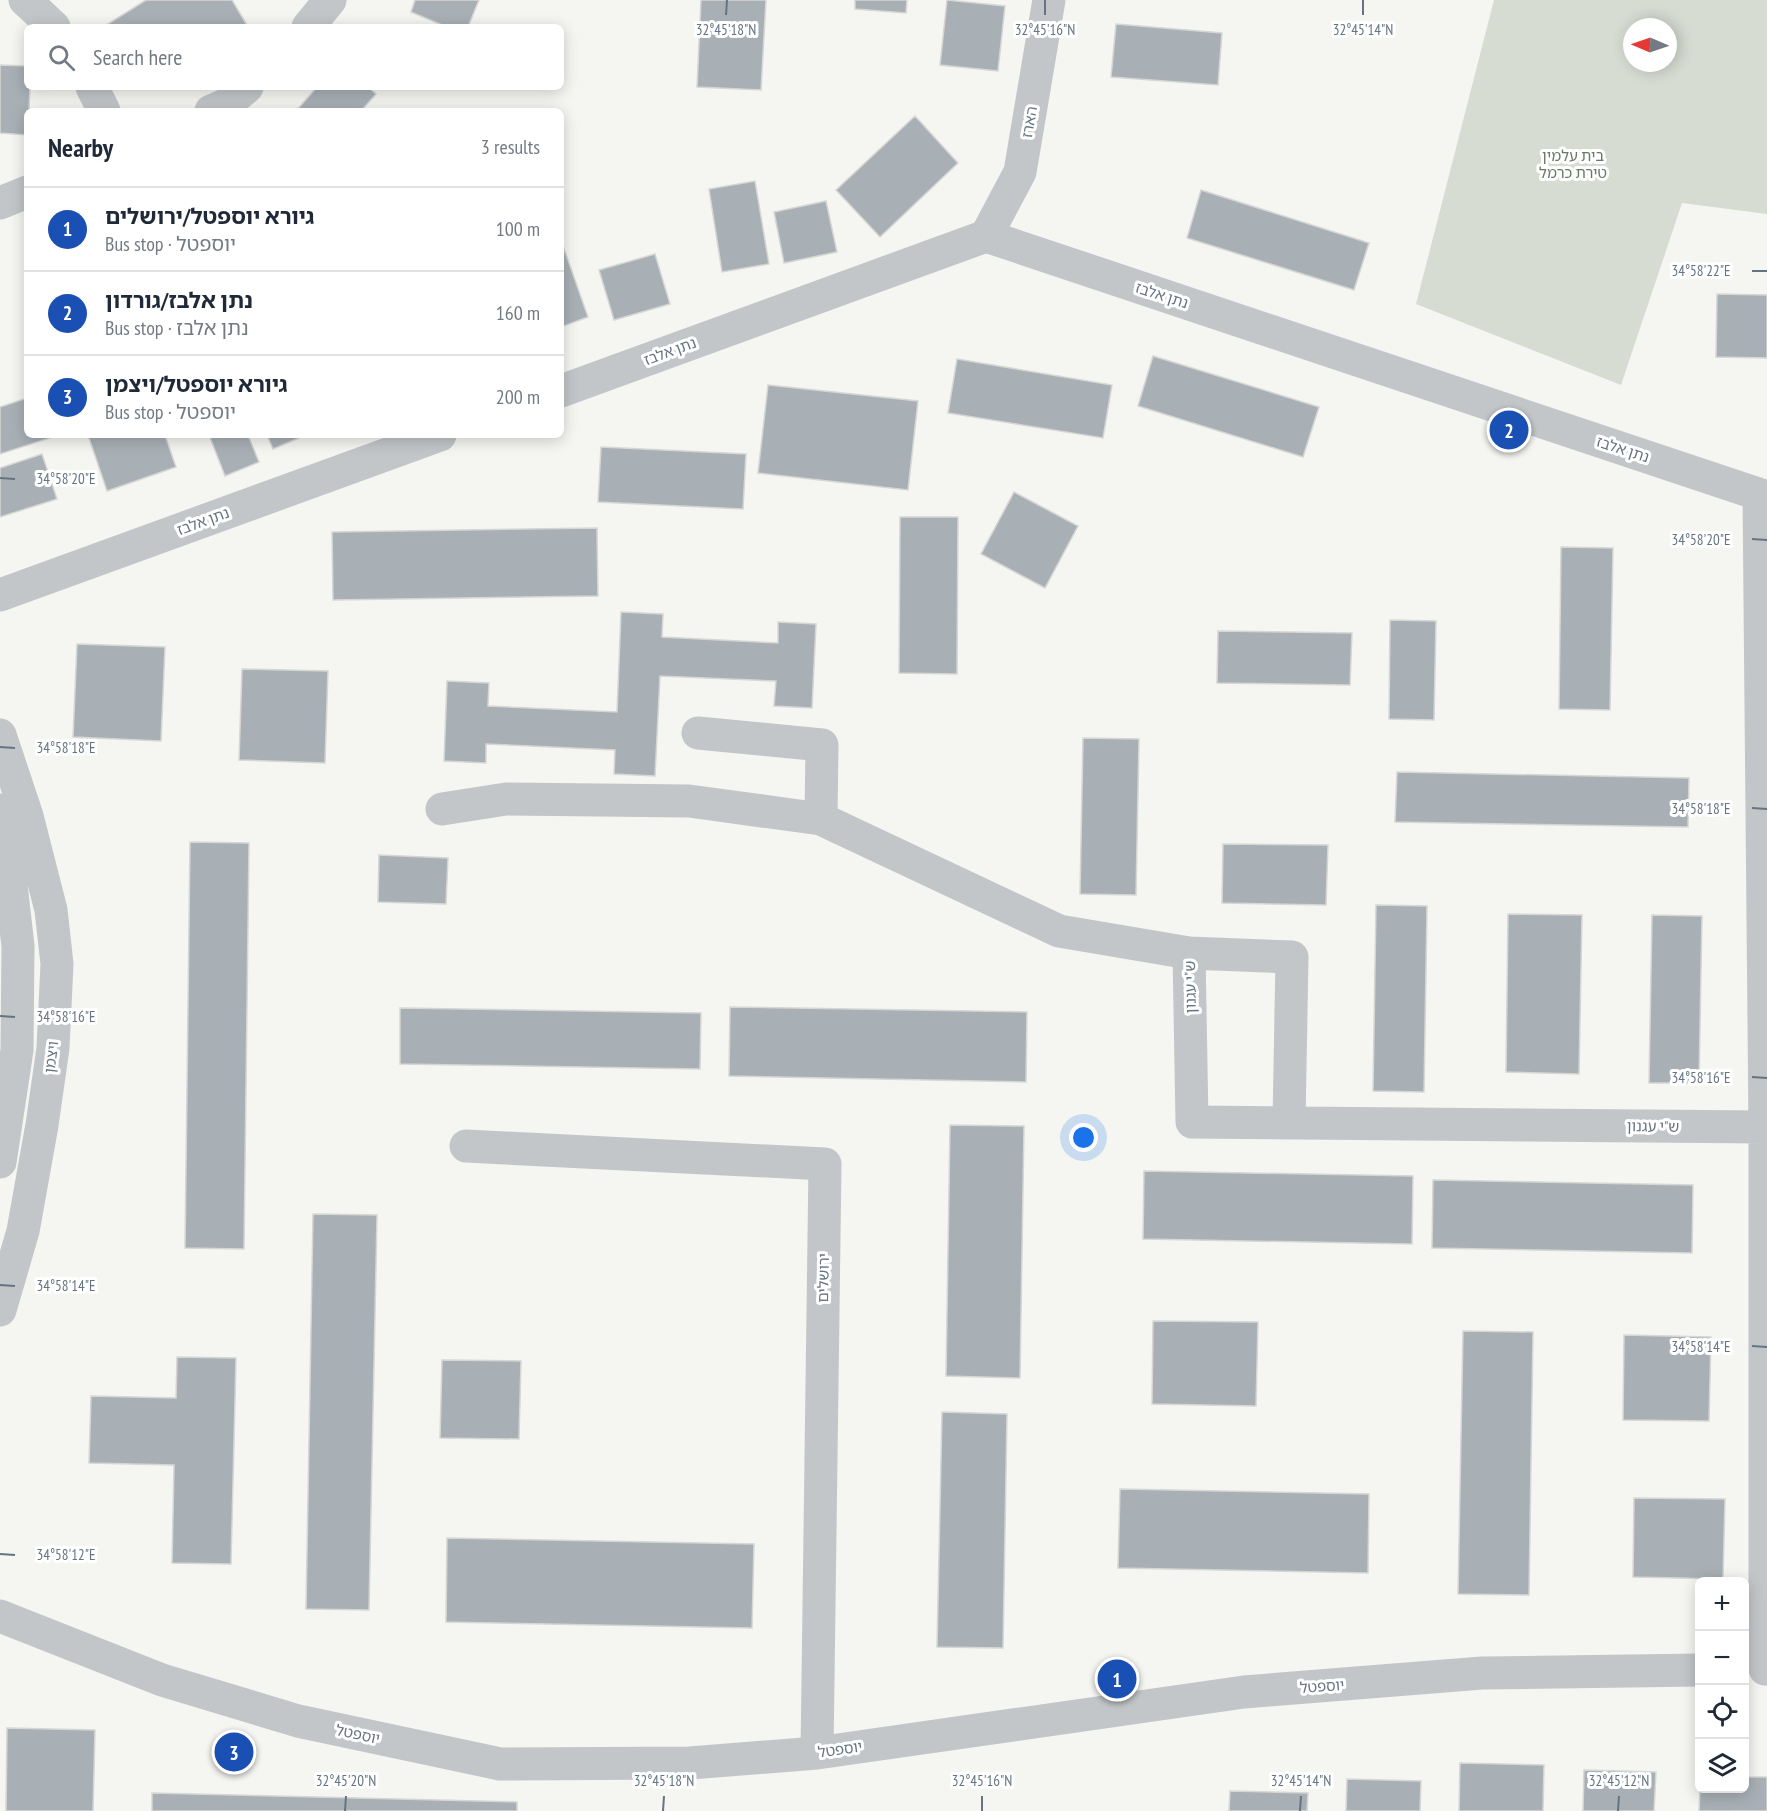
<!DOCTYPE html>
<meta charset="utf-8">
<style>
body{margin:0;font-family:"PT Sans Narrow","Noto Sans Hebrew",sans-serif;background:#f2f2f3;color:#1f2937}
.controls{position:absolute;right:18px;bottom:18px;display:grid;overflow:hidden;border-radius:9px;box-shadow:0 3px 15px #0003}
.controls button{width:54px;height:54px;display:grid;place-items:center;padding:0;border:0;border-bottom:2px solid #e0e1e3;background:#fff;color:#1f2937;font:30px sans-serif}
.compass{position:absolute;left:1623px;top:18px;width:54px;height:54px;border-radius:50%;background:#fff;box-shadow:0 3px 15px #0003;rotate:272deg}
.you{position:absolute;left:1084px;top:1138px;width:21px;height:21px;margin:-15px;border:4px solid #fff;border-radius:50%;background:#1a73e8;box-shadow:0 0 0 9px #1a73e833}
.badge{display:grid;place-items:center;width:39px;height:39px;border-radius:50%;background:#e25925;color:#fff;font-size:20px;font-weight:700}
.pin{position:absolute;translate:-50% -50%;border:3px solid #fff;box-shadow:0 2px 6px #0006}
.list{margin:0;padding:0;list-style:none}
h2{display:flex;justify-content:space-between;align-items:center;height:78px;margin:0;padding:0 24px;font-size:26px}
h2 small{font-size:20px;font-weight:400;color:#747a83}
.list li{display:grid;grid-template-columns:39px 1fr auto;gap:18px;align-items:center;box-sizing:border-box;height:84px;padding:0 24px;border-top:2px solid #e0e1e3}
.list b{display:block;font-size:22px;white-space:nowrap}
.list p{margin:0;font-size:20px;white-space:nowrap;color:#747a83}
.list em{font-size:20px;font-style:normal;color:#747a83}
.icon{flex:none;width:33px;height:33px;fill:none;stroke:currentColor;stroke-width:2;stroke-linecap:round;stroke-linejoin:round}
.map{position:relative;flex:none;width:1767px;height:1811px;overflow:hidden}
.search{position:absolute;background:#fff;box-shadow:0 3px 15px #0003;left:24px;top:24px;width:540px;height:66px;display:flex;align-items:center;gap:15px;box-sizing:border-box;padding:0 21px;border-radius:9px;color:#747a83;font-size:22px}
.panel{position:absolute;background:#fff;box-shadow:0 3px 15px #0003;left:24px;top:108px;width:540px;height:330px;border-radius:9px}
.map>svg:first-child{display:block}
</style>
<div class="map">
<svg width="1767" height="1811" viewBox="0 0 1767 1811">
<rect width="100%" height="100%" fill="#f5f5f1"/>
<!-- green -->
<path fill="#d6dcd2" fill-rule="evenodd" d="M1494,0H1767V214L1682,203L1621,385L1416,304ZM1632,27H1668V63H1632Z"/>
<!-- building -->
<path fill="#a8b0b6" stroke="#d6d6d4" stroke-width="1.5" d="M146,0H232L247,25L244,27H103Z
M415,0H479L468,27H447L411,12Z
M701,0H766L761,90L697,87Z
M855,0H907L906,13L855,9Z
M947,0L1005,6L998,71L940,65Z
M1116,24L1222,33L1218,85L1111,77Z
M0,65L27,66V87H30L29,111H27V135L0,133Z
M317,87H368L376,94L361,111H296Z
M915,116L958,163L880,237L836,190Z
M755,181L769,264L722,272L709,189Z
M1201,190L1369,243L1354,290L1187,238Z
M826,201L837,252L784,263L774,212Z
M561,240L588,317L561,327Z
M655,254L670,304L614,320L599,270Z
M1717,294L1767,295V358L1716,357Z
M1153,356L1319,407L1303,457L1138,406Z
M957,359L1112,385L1103,438L948,413Z
M768,385L918,401L908,490L758,473Z
M27,398V435H56V436L0,454V407Z
M88,435H165L176,467L107,491Z
M209,435H248L259,462L225,476Z
M267,435H306L273,449Z
M601,447L746,454L743,509L598,502Z
M42,454L57,499L0,517V468Z
M1014,492L1078,526L1045,588L981,554Z
M900,517H958L957,674L899,673Z
M597,528L598,596L333,600L332,532Z
M1561,547L1613,548L1610,710L1559,709Z
M621,612L663,614L662,637L778,643V622L816,624L812,708L774,706L776,681L660,676L655,776L614,774L615,750L486,744V763L444,761L447,681L489,683L488,706L617,712Z
M1390,620L1436,621L1434,720L1389,719Z
M1218,631L1352,633L1350,685L1217,683Z
M77,644L165,647L161,741L73,737Z
M242,669L328,671L325,763L239,760Z
M1083,738L1139,739L1136,895L1080,894Z
M1397,772L1689,778L1688,827L1395,822Z
M190,842L249,843L244,1249L185,1248Z
M1223,844L1328,845L1326,905L1222,903Z
M379,855L448,858L446,904L378,902Z
M1376,905L1427,906L1424,1092L1373,1091Z
M1508,914L1582,915L1579,1074L1506,1072Z
M1652,915L1702,916L1699,1083H1649Z
M730,1007L1027,1012L1026,1082L729,1076Z
M400,1008L701,1013L700,1069L400,1064Z
M950,1125L1024,1126L1020,1378L946,1376Z
M1144,1171L1413,1176L1412,1244L1143,1239Z
M1433,1180L1693,1185L1692,1253L1432,1248Z
M313,1214L377,1215L369,1610L306,1609Z
M1153,1321L1258,1322L1256,1406L1152,1404Z
M1463,1331L1533,1332L1529,1595L1458,1594Z
M1624,1335L1711,1337L1709,1421L1623,1420Z
M177,1357L236,1358L231,1564L172,1563L174,1465L89,1463L91,1396L176,1398Z
M442,1360L521,1361L519,1439L440,1438Z
M942,1412L1007,1414L1003,1648L937,1647Z
M1120,1489L1369,1494L1368,1573L1118,1568Z
M1634,1498L1725,1499L1723,1579L1633,1577Z
M447,1538L754,1544L752,1628L446,1622Z
M7,1728L95,1730L93,1811H6Z
M1460,1763L1544,1765L1543,1811H1459Z
M1584,1770L1656,1772L1654,1811H1583Z
M1744,1777H1767V1811H1699L1700,1788H1744Z
M1347,1779L1421,1781L1420,1811H1346Z
M1230,1791L1308,1793L1307,1811H1229Z
M152,1793L517,1802V1811H152Z"/>
<g fill="none" stroke-linecap="round" stroke-linejoin="round">
<!-- minor -->
<path stroke="#c2c6c9" stroke-width="33" d="M25,0L54,27
M308,27L330,0
M92,87L104,111
M211,111L227,104L247,87
M0,203L27,192
M986,236L1020,172L1049,0
M561,391L986,236L1767,497
M1759,495L1765,1127V1669
M0,595L440,435
M698,733L822,745L821,819
M0,735L27,816L51,910L57,964L53,1048L42,1125L23,1231L0,1310
M442,809L506,799L689,801L821,819L1059,931L1189,953
M0,810L5,833L18,946L17,1050L0,1162
M1289,1123L1292,957L1189,953L1192,1122L1765,1127
M466,1146L825,1164L817,1753
M0,1616L162,1680L298,1721L500,1764L690,1763L817,1753L1244,1692L1482,1673L1700,1670"/>
</g>
<!-- ticks -->
<path fill="none" stroke="#647482" stroke-width="2" d="M726,15L727,0M1045,15V0M1363,15V0M1752,271H1767M0,478L15,479M1752,539L1767,540M0,747L15,748M1752,808L1767,809M0,1016L15,1017M1752,1077L1767,1078M0,1285L15,1286M1752,1346L1767,1347M0,1554L15,1555M345,1811L346,1796M663,1811L664,1796M982,1811V1796M1300,1811L1301,1796M1618,1811L1619,1796"/>
<g text-anchor="middle" dominant-baseline="central" stroke-width="6" stroke-linejoin="round" paint-order="stroke">
<!-- street labels -->
<g font-size="15" fill="#647482" stroke="#fff">
<text transform="translate(1029 122) rotate(-80)">הארז</text>
<text transform="translate(1162 295) rotate(18)">נתן אלבז</text>
<text transform="translate(670 351) rotate(-20)">נתן אלבז</text>
<text transform="translate(1623 449) rotate(18)">נתן אלבז</text>
<text transform="translate(203 521) rotate(-20)">נתן אלבז</text>
<text transform="translate(1190 987) rotate(-91)">ש"י עגנון</text>
<text transform="translate(51 1057) rotate(-83)">ויצמן</text>
<text transform="translate(1653 1126) rotate(1)">ש"י עגנון</text>
<text transform="translate(823 1278) rotate(-89)">ירושלים</text>
<text transform="translate(1322 1686) rotate(-4)">יוספטל</text>
<text transform="translate(358 1734) rotate(12)">יוספטל</text>
<text transform="translate(840 1749) rotate(-8)">יוספטל</text>
</g>
<!-- park labels -->
<g font-size="15" fill="#677a63" stroke="#fff">
<text x="1573" y="155">בית עלמין<tspan x="1573" dy="17">טירת כרמל</tspan></text>
</g>
</g>
<g font-size="15" text-anchor="middle" fill="#647482" stroke="#fff" stroke-width="6" stroke-linejoin="round" paint-order="stroke">
<text x="726" y="35">32°45'18"N</text>
<text x="1045" y="35">32°45'16"N</text>
<text x="1363" y="35">32°45'14"N</text>
<text x="1701" y="276">34°58'22"E</text>
<text x="66" y="484">34°58'20"E</text>
<text x="1701" y="545">34°58'20"E</text>
<text x="66" y="753">34°58'18"E</text>
<text x="1701" y="814">34°58'18"E</text>
<text x="66" y="1022">34°58'16"E</text>
<text x="1701" y="1083">34°58'16"E</text>
<text x="66" y="1291">34°58'14"E</text>
<text x="1701" y="1352">34°58'14"E</text>
<text x="66" y="1560">34°58'12"E</text>
<text x="346" y="1786">32°45'20"N</text>
<text x="664" y="1786">32°45'18"N</text>
<text x="982" y="1786">32°45'16"N</text>
<text x="1301" y="1786">32°45'14"N</text>
<text x="1619" y="1786">32°45'12"N</text>
</g>
</svg>
<div class="controls">
<button>+</button>
<button>−</button>
<button><svg class="icon" aria-label="locate" viewBox="0 0 24 24"><circle cx="12" cy="12" r="6"/><path d="M12 2v4M12 18v4M2 12h4M18 12h4"/></svg></button>
<button><svg class="icon" aria-label="layers" viewBox="0 0 24 24"><path d="M12 4l9 5-9 5-9-5zM3 14l9 5 9-5"/></svg></button>
</div>
<svg class="compass" viewBox="-18 -18 36 36"><path d="M0-13l5 13h-10z" fill="#e53935"/><path d="M0 13l5-13h-10z" fill="#747a83"/></svg>
<div class="you"></div>
<div class="pin badge" style="left:1117px;top:1679px;background:#1a4fb4">1</div>
<div class="pin badge" style="left:1509px;top:430px;background:#1a4fb4">2</div>
<div class="pin badge" style="left:234px;top:1752px;background:#1a4fb4">3</div>
<div class="search"><svg class="icon" aria-label="search" viewBox="0 0 24 24"><circle cx="10" cy="10" r="6"/><path d="M15 15l6 6"/></svg>Search here</div>
<section class="panel">
<h2>Nearby<small>3 results</small></h2>
<ul class="list">
<li><span class="badge" style="background:#1a4fb4">1</span><div><b>גיורא יוספטל/ירושלים</b><p>Bus stop · יוספטל</p></div><em>100 m</em></li>
<li><span class="badge" style="background:#1a4fb4">2</span><div><b>נתן אלבז/גורדון</b><p>Bus stop · נתן אלבז</p></div><em>160 m</em></li>
<li><span class="badge" style="background:#1a4fb4">3</span><div><b>גיורא יוספטל/ויצמן</b><p>Bus stop · יוספטל</p></div><em>200 m</em></li>
</ul>
</section>
</div>
